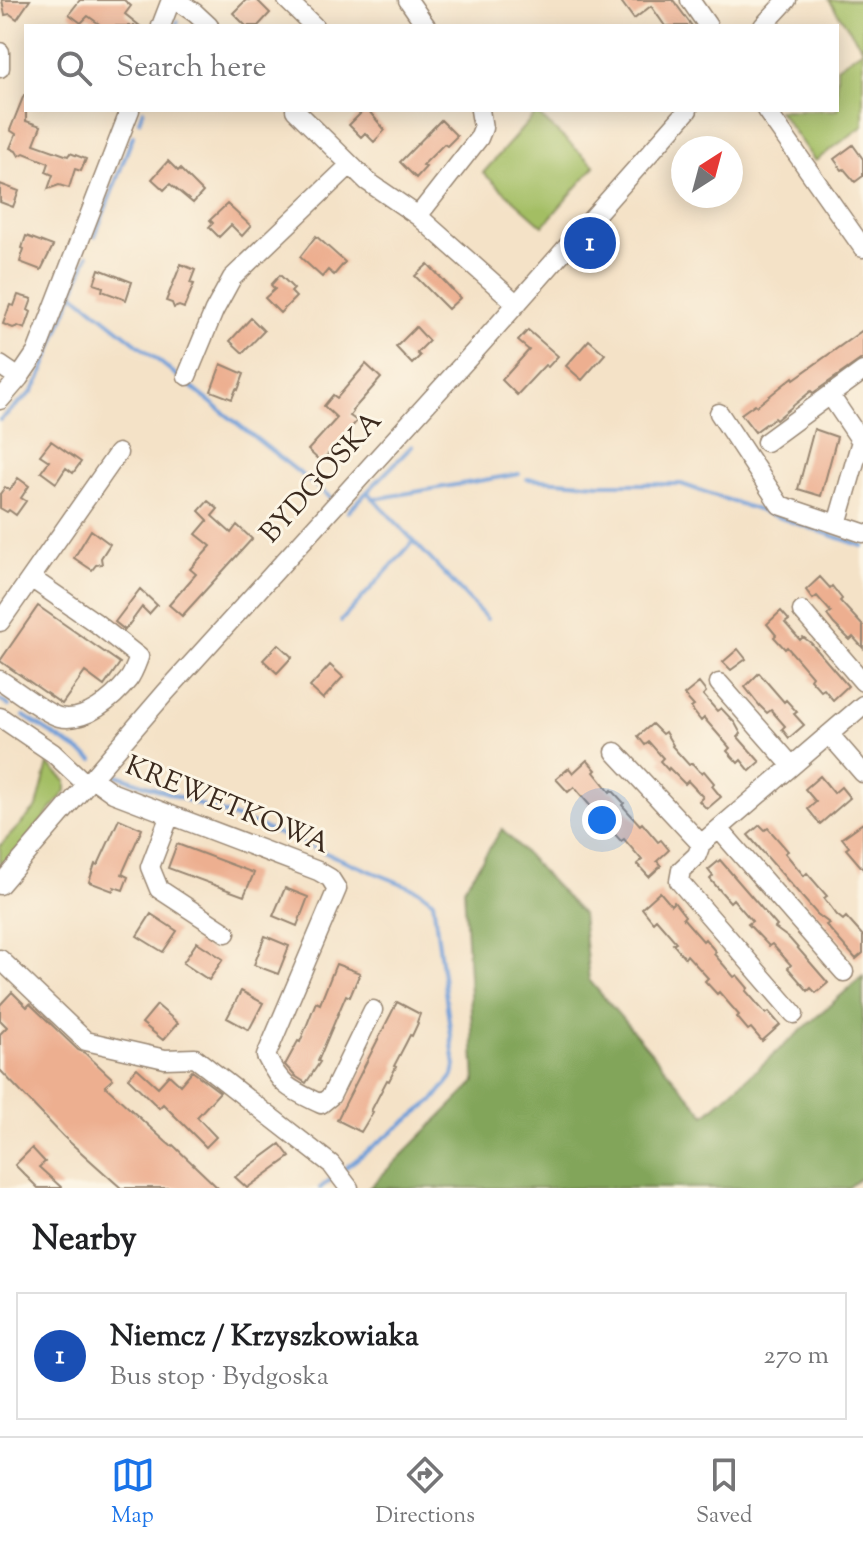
<!DOCTYPE html>
<meta charset="utf-8">
<style>
body{margin:0;font-family:"Sorts Mill Goudy",serif;background:#f6f6f6;color:#202124}
.compass{position:absolute;left:671px;top:136px;width:72px;height:72px;border-radius:50%;background:#fff;box-shadow:0 4px 20px #0003;rotate:36deg}
.you{position:absolute;left:602px;top:820px;width:28px;height:28px;margin:-20px;border:6px solid #fff;border-radius:50%;background:#1a73e8;box-shadow:0 0 0 12px #1a73e833}
.badge{display:grid;place-items:center;width:52px;height:52px;border-radius:50%;background:#1a73e8;color:#fff;font-size:26px;font-weight:700}
.pin{position:absolute;translate:-50% -50%;border:4px solid #fff;box-shadow:0 2px 8px #0006}
.list{margin:0;padding:0;list-style:none}
h2{display:flex;justify-content:space-between;align-items:center;height:104px;margin:0;padding:0 32px;font-size:34px}
h2 small{font-size:26px;font-weight:400;color:#757577}
.list li{display:grid;grid-template-columns:52px 1fr auto;gap:24px;align-items:center;box-sizing:border-box;height:128px;margin:0 16px 16px;padding:0 16px;border:2px solid #e0e0e0;border-radius:0px}
.list b{display:block;font-size:30px;white-space:nowrap}
.list p{margin:0;font-size:26px;white-space:nowrap;color:#757577}
.list em{font-size:26px;font-style:normal;color:#757577}
.icon{flex:none;width:44px;height:44px;fill:none;stroke:currentColor;stroke-width:2;stroke-linecap:round;stroke-linejoin:round}
.map{position:relative;flex:none;width:863px;height:1188px;overflow:hidden}
.search{position:absolute;background:#fff;box-shadow:0 4px 20px #0003;left:24px;right:24px;top:24px;height:88px;display:flex;align-items:center;gap:20px;box-sizing:border-box;padding:0 28px;border-radius:0px;color:#757577;font-size:30px}
.sheet{height:248px;background:#fff}
nav{display:flex;justify-content:space-around;align-items:center;box-sizing:border-box;height:112px;border-top:2px solid #e0e0e0;background:#fff;font-size:22px;color:#757577}
nav a{display:grid;justify-items:center;gap:4px}
nav .on{color:#1a73e8}
.map>svg:first-child{display:block}
</style>
<div class="map">
<svg width="863" height="1188" viewBox="0 0 863 1188">
<rect width="100%" height="100%" fill="#fcf5e5"/>
<filter id="ink" filterUnits="userSpaceOnUse"><feTurbulence type="fractalNoise" baseFrequency=".0125" numOctaves="2"/><feDisplacementMap in="SourceGraphic" scale="16" xChannelSelector="R" yChannelSelector="G"/><feConvolveMatrix kernelMatrix="1 2 1 2 8 2 1 2 1" color-interpolation-filters="sRGB"/></filter>
<filter id="wash" filterUnits="userSpaceOnUse"><feTurbulence type="fractalNoise" baseFrequency=".006" numOctaves="4" result="noise"/><feDisplacementMap in="SourceGraphic" scale="32" xChannelSelector="R" yChannelSelector="G"/><feGaussianBlur stdDeviation="1.8" result="paint"/><feColorMatrix in="noise" values="0 0 0 0 0 0 0 0 0 0 0 0 0 0 0 0 0 1.4 0 .05"/><feComposite in="paint" operator="in"/></filter>
<g filter="url(#wash)">
<rect width="100%" height="100%" fill="#f4e2c7"/>
<!-- green -->
<path fill="#a3be64" stroke="#6f7441" stroke-width="2" d="M829,0H863V126L815,161L778,110H837V67L863,49Z
M536,113L595,166L543,226L483,173Z
M48,764L66,781V791L0,873V846L37,807Z"/>
<!-- forest -->
<path fill="#82a55a" stroke="#5e683c" stroke-width="2" d="M502,829L582,914L589,980L705,1115L863,976V1176L848,1188H369L475,1082L464,888Z"/>
<g fill="none" stroke-linecap="round" stroke-linejoin="round">
<!-- stream -->
<path stroke="#6f9ed8" stroke-width="4" d="M176,26L178,21
M139,121L143,110
M95,236L133,136
M73,293L331,498
M0,420L32,392L40,379L88,255
M527,479L599,484H681L863,546
M367,492L412,446
M374,499L487,619
M348,512L367,492L374,499L519,474
M341,621L414,541
M0,700L9,706
M24,716L93,760
M112,773L259,826L420,891L433,901L455,1066L453,1076L435,1099L344,1169
M320,1188L334,1177"/>
</g>
<g id="blocks">
<!-- building -->
<path fill="#edaf90" d="M2,0H30L17,19L10,14L5,15Z
M80,0H124L131,6L125,14L140,26H102L88,16L81,23L69,14Z
M246,0H257L270,13L258,26H246L233,13Z
M620,0H673L692,26H665L651,6L634,19Z
M24,95H26V121L41,126L34,144L68,156L70,153L86,159L81,171L75,169L69,188L59,185L48,189L53,175L46,172L49,163L24,153L19,156L16,151L10,148L16,134L10,130Z
M364,110H368L385,130L374,142L365,133L361,137L349,125Z
M441,120L457,136L447,146L444,144L423,165L426,167L416,178L400,162Z
M853,145L863,159V176L855,182L844,169L842,170L834,159Z
M168,161L178,171L180,169L203,192L193,203L170,184L164,190L152,179Z
M0,184L19,191L13,207L0,202Z
M227,204L251,226L242,236L231,225L219,237L209,227L213,223L210,220Z
M26,236L53,246L41,270L20,262L24,249L22,248Z
M316,236L345,262L334,275L328,270L322,277L300,257Z
M181,264L195,270L190,283L194,284L184,308L179,306L174,308L172,303L166,301Z
M428,264L460,298L448,309L415,276Z
M99,269L132,282L126,300L102,291L103,287L94,284Z
M280,275L294,289L291,292L296,297L280,313L265,298L275,289L271,285Z
M18,295L32,299L28,310L31,312L25,329L18,326L13,328L3,324L10,305L14,306Z
M251,318L264,331L243,353L230,341Z
M416,327L429,341L417,353L420,356L412,364L396,347Z
M528,330L558,356L548,367L545,365L517,395L502,380L529,350L518,341Z
M863,330V358L813,393L811,391L776,420L774,418L755,432L741,414L755,404L757,406L793,377L794,379Z
M589,340L605,354L582,380L566,366Z
M221,364L244,374L238,390L236,389L232,399L211,391Z
M366,364L381,378L352,411L353,412L350,416L357,421L321,462L308,450L337,418L324,406L333,395L337,398Z
M814,429L837,437L821,496L798,489Z
M51,441L81,462L73,473L66,468L56,483L41,472L49,461L40,455Z
M18,478L29,486L21,498L26,501L16,515L9,510L7,512L0,508V494L5,487L10,490Z
M208,501L218,509L212,516L231,533L237,525L252,539L182,616L169,605L196,574L190,569L211,546L196,534L208,520L199,511Z
M91,530L110,544L101,558L102,564L96,565L92,570L74,558Z
M820,577L830,588L832,586L842,599L840,601L863,626V648L853,637L850,640L834,624L827,615L831,612L817,596L813,599L806,590Z
M140,589L157,605L149,614L142,607L125,630L115,622Z
M38,606L120,663L104,686L85,672L62,704L0,661Z
M781,611L789,620L785,623L800,640L803,637L811,643L848,686L833,700L824,689L821,691L810,679L812,676L787,647L785,649L774,637L776,635L767,624Z
M278,644L292,657L277,673L263,660Z
M738,649L746,659L731,670L723,662Z
M330,665L343,677L323,699L310,687Z
M759,673L784,702L786,700L797,712L794,714L804,725L789,738L782,729L785,726L771,710L767,713L760,706L745,687Z
M699,683L706,692L703,695L717,711L721,708L735,723L741,734L738,737L760,762L750,771L741,760L738,763L727,751L730,748L704,718L701,721L691,708L694,706L684,695Z
M652,724L662,734L665,732L673,745L672,746L689,765L692,763L701,773L704,771L714,783L712,786L721,797L707,809L699,801L703,797L688,781L685,784L669,768L668,770L660,761L663,758L649,742L645,745L638,736Z
M587,760L596,770L594,772L610,792L612,790L624,803L622,805L640,825L642,823L658,842L661,840L669,850L657,861L661,866L649,877L637,864L642,860L624,839L621,841L610,829L613,827L595,806L593,809L574,787L568,792L556,779L569,768L573,773Z
M820,776L834,793L841,787L850,798L820,824L808,809L816,802L805,789Z
M119,819L142,829L122,874L128,877L123,890L114,887L113,891L89,882L95,864L98,865Z
M863,823V869L846,849L849,847L842,838Z
M760,825L765,830L768,828L788,851L785,853L804,876L807,873L827,896L824,898L837,915L843,920L846,917L863,936V953L856,959L826,925L829,923L817,914L748,835Z
M177,844L254,873L244,896L168,868Z
M720,860L777,926L775,928L790,939L828,983L816,993L811,988L808,991L788,968L791,965L772,944L769,946L748,924L752,921L733,899L730,902L710,879L713,876L708,870Z
M285,888L308,897L297,926L273,916Z
M660,892L671,905L674,902L685,916L683,918L703,941L705,939L716,952L714,954L734,977L737,975L748,988L746,991L766,1014L769,1012L780,1025L762,1041L751,1028L748,1030L737,1017L739,1015L719,992L717,994L705,981L708,978L687,955L685,958L673,944L676,942L656,919L653,922L642,908Z
M151,914L177,931L163,952L137,936Z
M265,936L289,946L278,974L254,965Z
M197,942L223,959L209,980L183,963Z
M336,964L360,973L350,997L346,995L318,1061L320,1062L306,1083L295,1076L285,1065L298,1041L300,1042L316,1002L320,1004Z
M241,991L263,1003L249,1030L227,1018Z
M12,992L27,1007L30,1004L78,1050L85,1053L113,1079L105,1086L166,1142L171,1146L173,1145L218,1188H121L64,1137L0,1070V1034L7,1027L0,1020V1005Z
M397,1002L420,1014L417,1022L418,1023L412,1036L410,1035L406,1043L394,1066L396,1067L389,1081L387,1080L371,1111L373,1112L361,1132L337,1120Z
M157,1005L178,1023L163,1040L142,1023Z
M137,1068L158,1087L169,1075L180,1085L192,1071L220,1092L197,1117L216,1137L206,1147L163,1104L159,1108L128,1078Z
M280,1144L290,1157L247,1188L235,1177Z
M32,1148L45,1162L39,1167L62,1188H38L15,1165Z"/>
</g>
</g>
<g filter="url(#ink)">
<use href="#blocks" fill-opacity="0" stroke="#988672" stroke-width="2"/>
<g fill="none" stroke-linecap="round" stroke-linejoin="round">
<defs>
<path id="minor" d="M176,0L195,13L209,26
M287,0L314,26
M408,0L426,26
M690,0L708,26
M161,26L171,0
M763,26L787,0
M0,52V68
M295,110L367,181L418,216L517,304
M766,110L863,248
M418,216L479,138L483,128L480,110
M0,365L19,378
M187,376L214,311L232,278L350,165
M0,400L19,378L36,353L130,110
M719,413L780,505L863,533
M766,442L830,395
M837,524L861,441L830,395L863,371
M802,611L863,682
M0,622L118,453
M0,680C13,688 46,714 59,717C85,723 113,699 128,680C133,674 136,665 139,657L96,623L31,578
M719,683L792,766
M0,717L53,753L86,784
M829,734L863,773
M615,752L701,844
M92,778L113,793L318,871L330,878L337,889L266,1056C282,1088 290,1089 321,1104L331,1096L373,1010
M170,815L150,867L159,889L226,933
M719,829L844,972
M0,885L165,693L483,342L688,110
M0,959L86,1041L165,1059L195,1058L331,1164L349,1188
M794,1014L679,881L681,870L697,855L701,844L863,705"/>
</defs>
<!-- minor casing -->
<use href="#minor" stroke="#988672" stroke-width="21"/>
<!-- minor -->
<use href="#minor" stroke="#fff" stroke-width="18"/>
</g>
</g>
<g text-anchor="middle" dominant-baseline="central" stroke-width="6" stroke-linejoin="round" paint-order="stroke">
<!-- street labels -->
<g font-size="28" fill="#3b2a1e" stroke="#fcf5e5">
<text transform="translate(322 478) rotate(-48)">BYDGOSKA</text>
<text transform="translate(227 806) rotate(22)">KREWETKOWA</text>
</g>
</g>
</svg>
<svg class="compass" viewBox="-18 -18 36 36"><path d="M0-13l5 13h-10z" fill="#e53935"/><path d="M0 13l5-13h-10z" fill="#757577"/></svg>
<div class="you"></div>
<div class="pin badge" style="left:590px;top:243px;background:#1a4fb4">1</div>
<div class="search"><svg class="icon" aria-label="search" viewBox="0 0 24 24"><circle cx="10" cy="10" r="6"/><path d="M15 15l6 6"/></svg>Search here</div>
</div>
<section class="sheet">
<h2>Nearby<small></small></h2>
<ul class="list">
<li><span class="badge" style="background:#1a4fb4">1</span><div><b>Niemcz / Krzyszkowiaka</b><p>Bus stop · Bydgoska</p></div><em>270 m</em></li>
</ul>
</section>
<nav>
<a class="on"><svg class="icon" aria-label="map" viewBox="0 0 24 24"><path d="M3 6l6-2 6 2 6-2v14l-6 2-6-2-6 2zM9 4v14M15 6v14"/></svg>Map</a>
<a><svg class="icon" aria-label="directions" viewBox="0 0 24 24"><path d="M12 3l9 9-9 9-9-9zM9 14v-3h6M13 9l2 2-2 2"/></svg>Directions</a>
<a><svg class="icon" aria-label="saved" viewBox="0 0 24 24"><path d="M7 4h10v16l-5-4-5 4z"/></svg>Saved</a>
</nav>
